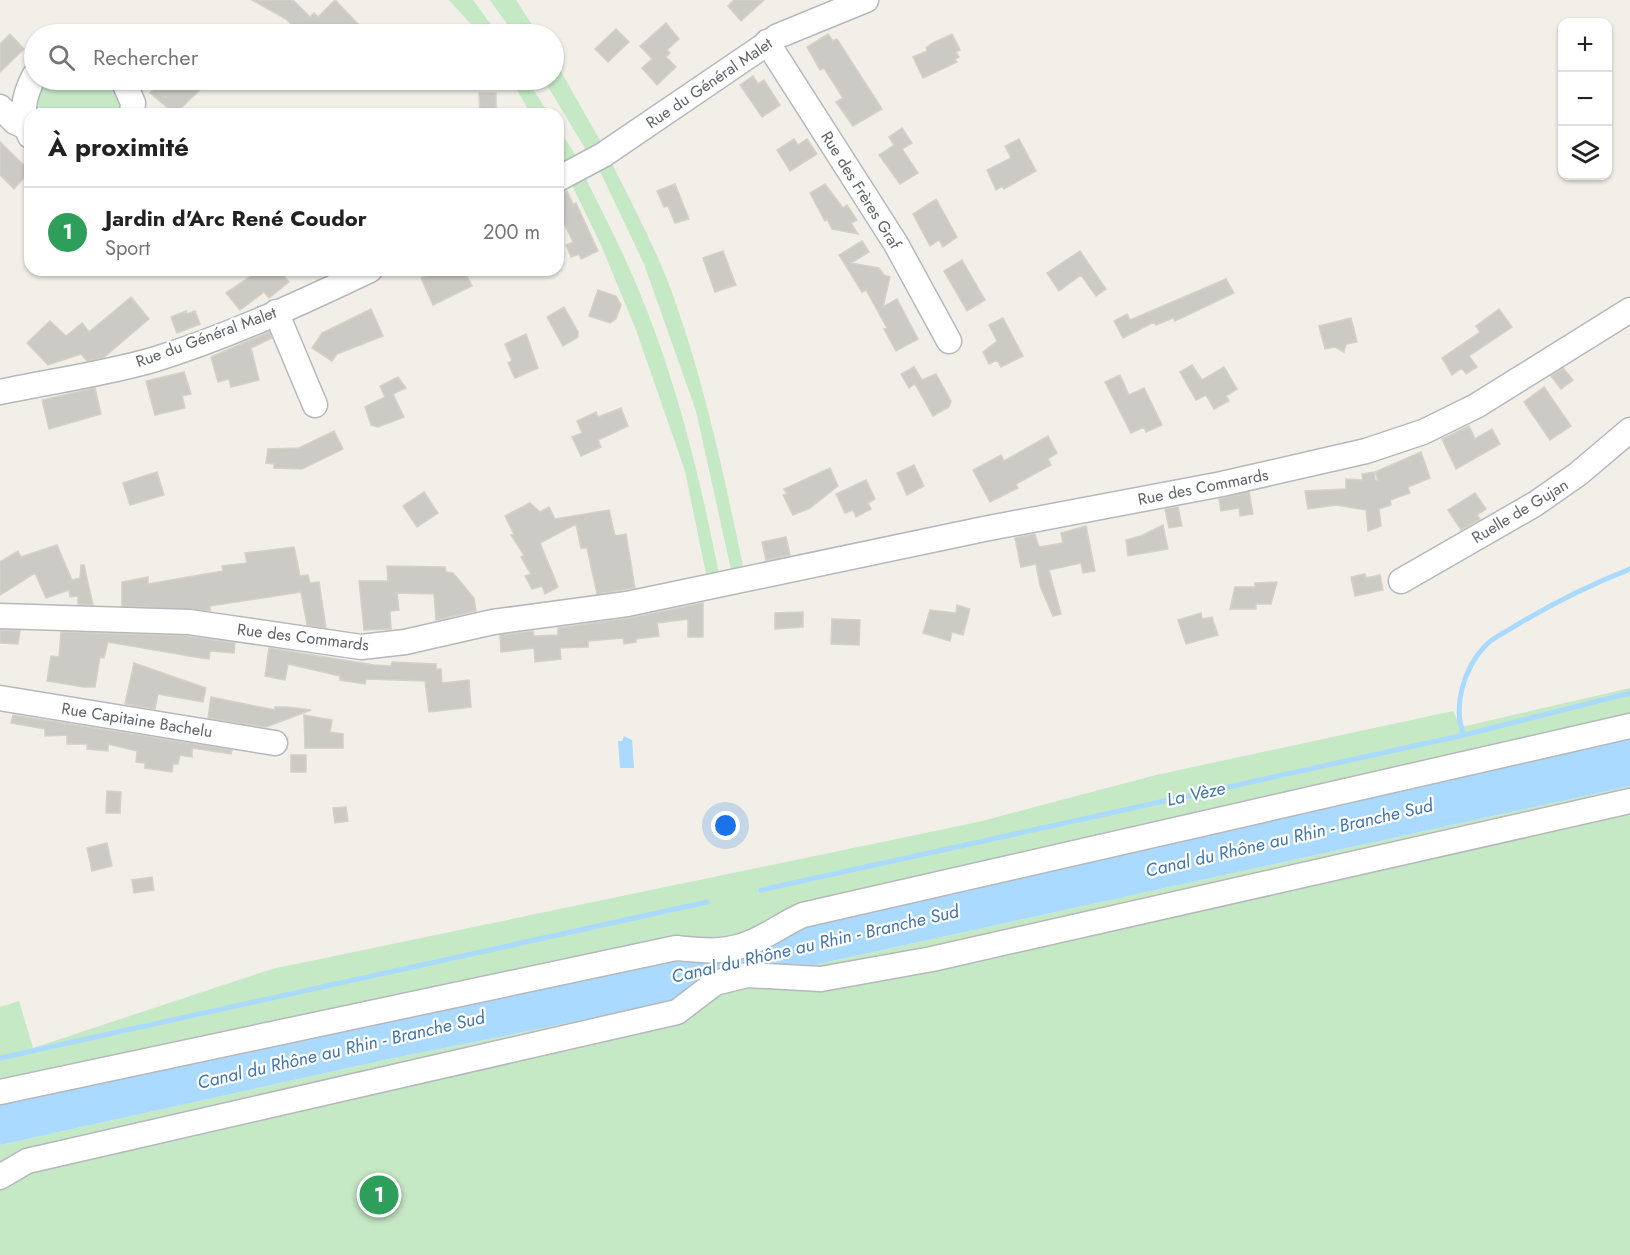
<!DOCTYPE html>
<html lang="fr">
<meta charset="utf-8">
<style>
body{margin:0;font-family:Jost,sans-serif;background:#f6f6f6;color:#222}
.controls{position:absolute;right:18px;top:18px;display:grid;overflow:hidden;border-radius:12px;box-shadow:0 2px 4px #0004}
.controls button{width:54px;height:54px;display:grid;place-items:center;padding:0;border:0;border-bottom:2px solid #e0e0e0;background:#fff;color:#222;font:30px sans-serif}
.you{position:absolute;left:726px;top:826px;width:21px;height:21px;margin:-15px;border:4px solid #fff;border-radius:50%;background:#1a73e8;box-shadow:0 0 0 9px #1a73e833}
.badge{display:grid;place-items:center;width:39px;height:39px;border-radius:50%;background:#111827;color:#fff;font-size:20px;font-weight:700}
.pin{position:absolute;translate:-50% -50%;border:3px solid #fff;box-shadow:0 2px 6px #0006}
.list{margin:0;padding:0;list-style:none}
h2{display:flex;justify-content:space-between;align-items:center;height:78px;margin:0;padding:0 24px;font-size:26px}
h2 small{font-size:20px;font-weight:400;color:#767676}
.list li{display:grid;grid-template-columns:39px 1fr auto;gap:18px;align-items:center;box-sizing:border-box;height:90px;padding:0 24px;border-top:2px solid #e0e0e0}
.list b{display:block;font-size:22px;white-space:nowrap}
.list p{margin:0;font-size:20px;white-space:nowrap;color:#767676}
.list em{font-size:20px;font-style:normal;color:#767676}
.icon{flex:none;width:33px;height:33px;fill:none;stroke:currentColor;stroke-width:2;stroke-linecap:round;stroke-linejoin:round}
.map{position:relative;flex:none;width:1630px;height:1255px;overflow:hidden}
.search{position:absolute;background:#fff;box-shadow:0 2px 4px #0004;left:24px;top:24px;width:540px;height:66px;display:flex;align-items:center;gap:15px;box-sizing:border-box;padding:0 21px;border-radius:33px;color:#767676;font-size:22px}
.panel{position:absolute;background:#fff;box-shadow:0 2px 4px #0004;left:24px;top:108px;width:540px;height:168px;border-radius:18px}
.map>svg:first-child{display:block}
</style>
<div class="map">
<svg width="1630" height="1255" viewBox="0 0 1630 1255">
<rect width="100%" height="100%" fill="#f1efe8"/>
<!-- green -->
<path fill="#c5e8c5" d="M449,0H473L498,34H480Z
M490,0H516L538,34H514Z
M554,59L603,146L589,155L544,80H554Z
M34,80H123L132,114H30Z
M511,80H527L549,114H531Z
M558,128L578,159L563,167L558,159Z
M610,160C633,206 658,252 675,301C706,389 725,480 744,571L732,574L696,411L644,264L598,167Z
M582,171C600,207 618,242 634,279C675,374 699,473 719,574H706L685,471L636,330L601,245L569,179Z
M1630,688V734L0,1101V1007L19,1001L33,1048L272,969L978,822L1156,775L1453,711L1461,727Z
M1630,786V1255H0V1145L389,1059L672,1002C710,964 742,971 791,970Z"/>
<!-- water -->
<path fill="#aadaff" d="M1630,734V786L791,970C742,971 710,963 672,1002L389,1059L0,1145V1101L790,926Z
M624,736L632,740L634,768H620L618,741H622Z"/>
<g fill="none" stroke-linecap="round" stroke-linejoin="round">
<!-- stream -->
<path stroke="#aadaff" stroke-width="5" d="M1464,735C1452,707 1464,668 1485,646C1492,638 1506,632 1515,626C1553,603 1589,585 1630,569
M761,890L1464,735L1630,693
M0,1058L707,902"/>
</g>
<!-- building -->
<path fill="#cccac5" stroke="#d6d1c6" stroke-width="1.5" d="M252,0H293L310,17L314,13L318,17L335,0L368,34H301L286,19Z
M734,0H764L741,21L728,6Z
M666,23L679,39L667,50L670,53L666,57L676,67L657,85L642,68L652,59L640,46Z
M616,29L629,42L608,62L595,49Z
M10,34L24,49L0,72V44Z
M828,34L833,41L837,39L882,109L853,126L836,102L843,98L824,68L820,70L807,47Z
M952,34L960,50L956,52L959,57L955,59L957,62L923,78L913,57L927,51L926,48L931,44Z
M753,76L758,84L764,80L780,105L762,117L740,85Z
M162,80H210L175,114L150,93Z
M479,93H496V114H480Z
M902,128L912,143L902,149L918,173L900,184L879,155L894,145L889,137Z
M794,139L798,145L807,139L817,154L790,171L777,150Z
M1019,139L1036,171L1004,189L1003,186L996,190L987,170L1011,158L1005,146Z
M0,142L30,171L14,189L0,175Z
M675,184L689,219L675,223L668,206L664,207L657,191Z
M825,184L843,208L847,205L857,220L851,223L858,234L832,229L827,219L825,221L810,193Z
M567,191L573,204L576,203L598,251L581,259L579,254L571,257L566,245L573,242L558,210V193Z
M936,199L957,237L943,247L939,240L930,246L913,214Z
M862,241L869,252L851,263L879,268L884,275L890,277L883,307L897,299L918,339L896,351L884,329L887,328L866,290L862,292L839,255Z
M723,251L736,285L715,292L703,258Z
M1080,251L1106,289L1096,296L1081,275L1059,291L1047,273Z
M962,260L985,300L967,311L944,271Z
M247,270H279L289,282L269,298L264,292L240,310L226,293L251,276Z
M443,270H464L472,286L433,305L421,278Z
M1226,279L1234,293L1175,321L1173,318L1156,325L1154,322L1123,338L1114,321L1127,314L1130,320Z
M598,290L616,296L621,305L616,319L610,323L589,316Z
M131,297L149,319L103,358L87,361L81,354L48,365L27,343L50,321L66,336L82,323L89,332Z
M564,307L578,332V337L563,346L547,317Z
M371,309L383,336L337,354L332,361L312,348L322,333Z
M1499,309L1512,327L1469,356L1477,367L1466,374L1462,368L1452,375L1442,358L1480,332L1476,326Z
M186,311L187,314L195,311L200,324L177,333L171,317Z
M1003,318L1023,356L1001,367L997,360L989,364L983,352L997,341L989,325Z
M1351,318L1357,342L1346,344L1344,352L1335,347L1325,349L1319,326Z
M269,332L272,338L251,348L259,380L231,387L229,379L218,382L211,357Z
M526,334L538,368L515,378L508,363L512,361L505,344Z
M1192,365L1202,380L1224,367L1237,389L1226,396L1229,401L1214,409L1206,395L1196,400L1180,372Z
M914,367L922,380L936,374L951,401L949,407L933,416L915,384L909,388L901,374Z
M1563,368L1573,380L1561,389L1551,376Z
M184,372L191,394L182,396L185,408L155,415L146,381Z
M1120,375L1129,395L1144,388L1162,425L1146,432L1144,427L1131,433L1105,382Z
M398,377L406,388L393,394L404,417L378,427L371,425L365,407L385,397L380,386Z
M1544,387L1571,426L1550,440L1524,402Z
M95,388L101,414L49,429L42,400Z
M621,408L628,426L598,440L601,447L581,456L572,437L582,433L577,421L596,412L598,417Z
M1469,426L1475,439L1492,429L1500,444L1456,469L1442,439Z
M334,431L343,449L302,469L274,468V464L266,463L268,449L299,448Z
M1048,436L1057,453L1048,459L1051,465L1016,484L1018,488L990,502L973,470L1001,455L1004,461Z
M1421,452L1430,478L1408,487L1410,493L1390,500L1391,505L1379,509L1381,526L1368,531L1366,510L1336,505L1308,509L1305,491L1346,489V479L1363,480L1362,474L1374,472L1375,480H1378L1375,472Z
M914,465L924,486L907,495L897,473Z
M830,468L838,486L810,508L793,515L783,495L787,494L784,489Z
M157,472L164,495L130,505L123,483Z
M866,480L875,499L868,503L871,509L856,517L853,510L845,513L836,494Z
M424,492L438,513L417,527L403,506Z
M1249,492L1253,514L1240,516L1239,508L1221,511L1219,499Z
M1475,493L1486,509L1477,515L1480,519L1461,530L1448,510Z
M530,503L540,512L549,507L555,519L609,510L615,536L626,534L635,588L597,594L587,548H581L576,524L540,543L558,587L545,594L542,586L532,589L525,576L531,574L521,557L524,555L511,535L514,534L505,516Z
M1178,507L1182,526L1169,528L1165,509Z
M1163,525L1168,549L1128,556L1126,540L1141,536Z
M1086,526L1095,571L1083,573L1081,563L1049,570L1061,614L1053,616L1040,586L1036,564L1021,567L1015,538L1035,534L1039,547L1063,543L1061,533Z
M786,537L790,555L766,560L762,542Z
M57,545L72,580L80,578L81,565H84L93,605L78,604V596L70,597L69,590L46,598L35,573L0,595V562L18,551L21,557Z
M294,547L300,576L308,575L310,583L319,582L326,628L307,625L301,592L210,606V611L122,606V582L148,577V584L223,571L222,566L247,563L245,553Z
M387,566L445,567L446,572L453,573L474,598L476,611L436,620L434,594L397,593L399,610L390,611L391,629L364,630L359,581H388Z
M1365,574L1366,578L1380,575L1383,590L1355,596L1351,577Z
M1277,582L1271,604H1256V609H1230L1235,587H1255V583Z
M703,603V637H688V619L657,623L659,636L636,639V642L624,644L623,638L588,641V647L560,648L561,659L535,662L534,648L501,652L500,635L533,631L534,636L558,635V628L630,618Z
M957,605L970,609L963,635L952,632L950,641L923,633L930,610L956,613Z
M803,612V627L775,629V613Z
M1201,613L1202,619L1212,617L1218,635L1186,644L1178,620Z
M832,619L860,620L859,645L831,644Z
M0,630L20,631L18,644L0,643Z
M61,632L188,636L235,643L234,653L210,651L209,659L201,658L108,642L104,658L100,657L95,687H84L47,681L51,656L59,657Z
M269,648L374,665L391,666L392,662L436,664V669H441L442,683L469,680L471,707L429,712L425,681L366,679L365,684L340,680V676L288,664L285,680L265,676Z
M134,663L206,688L203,702L158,694L155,709L125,704Z
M211,697L275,710V707H287L311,710L266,727L208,718Z
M13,715L232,750L231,754L192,748V757L180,755L178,764H173L172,772L145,768V763L136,762L137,751L108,744V751L87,749V744H67V735L45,736V729L11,723Z
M304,715L332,720L330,732L343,734V748H305Z
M291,755H306V772H291Z
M107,791L121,792L120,813H106Z
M346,807L348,821L335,823L333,808Z
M107,843L112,866L92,871L87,848Z
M152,877L154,890L134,893L132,880Z"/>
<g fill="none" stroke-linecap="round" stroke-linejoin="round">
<defs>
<path id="minor" d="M767,42L896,244L949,341
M123,80L133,103L132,114
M0,107L15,122L26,127
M30,136C19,115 24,96 34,76
M558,179L603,155L778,36L866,0
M276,312L315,405
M0,392C52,381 105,374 156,359C229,336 301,303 370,270
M1401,581L1535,504L1578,474L1630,430
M0,616L189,622L361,647L405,642L493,622L627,604L984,529L1222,484L1366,451L1423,432L1476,406L1630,310
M0,698L275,743
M0,1092L676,948C698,950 719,953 741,946C763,940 782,924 803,915L1630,726
M0,1177L27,1161L677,1012L715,983L747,975L821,979L932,959L1630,801"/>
</defs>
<!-- minor casing -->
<use href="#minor" stroke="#b5b8bc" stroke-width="27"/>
<!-- minor -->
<use href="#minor" stroke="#fff" stroke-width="24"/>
</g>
<g text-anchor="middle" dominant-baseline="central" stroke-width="4.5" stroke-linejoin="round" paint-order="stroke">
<!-- street labels -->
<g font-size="16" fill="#5f6368" stroke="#fff">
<text transform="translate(709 83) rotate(-34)">Rue du Général Malet</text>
<text transform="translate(861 190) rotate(58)">Rue des Frères Graf</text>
<text transform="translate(206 337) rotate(-20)">Rue du Général Malet</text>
<text transform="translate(1203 487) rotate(-11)">Rue des Commards</text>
<text transform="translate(1520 511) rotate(-31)">Ruelle de Gujan</text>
<text transform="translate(303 637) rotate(7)">Rue des Commards</text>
<text transform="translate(137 720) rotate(9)">Rue Capitaine Bachelu</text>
</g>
<!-- water labels -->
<g font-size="18" font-style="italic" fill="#4174aa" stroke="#fff">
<text transform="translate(1196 794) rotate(-12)">La Vèze</text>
<text transform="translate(1289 838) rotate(-13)">Canal du Rhône au Rhin - Branche Sud</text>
<text transform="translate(815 944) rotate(-13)">Canal du Rhône au Rhin - Branche Sud</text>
<text transform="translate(341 1050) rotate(-13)">Canal du Rhône au Rhin - Branche Sud</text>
</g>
</g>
</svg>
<div class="controls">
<button>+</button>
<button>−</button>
<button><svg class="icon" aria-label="layers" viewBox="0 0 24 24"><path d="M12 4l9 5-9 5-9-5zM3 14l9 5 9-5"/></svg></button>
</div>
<div class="you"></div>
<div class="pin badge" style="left:379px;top:1195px;background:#2e9e5b">1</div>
<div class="search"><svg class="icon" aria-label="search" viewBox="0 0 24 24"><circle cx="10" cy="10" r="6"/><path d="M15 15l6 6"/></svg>Rechercher</div>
<section class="panel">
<h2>À proximité<small></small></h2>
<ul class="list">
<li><span class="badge" style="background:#2e9e5b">1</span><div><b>Jardin d'Arc René Coudor</b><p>Sport</p></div><em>200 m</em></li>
</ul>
</section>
</div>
